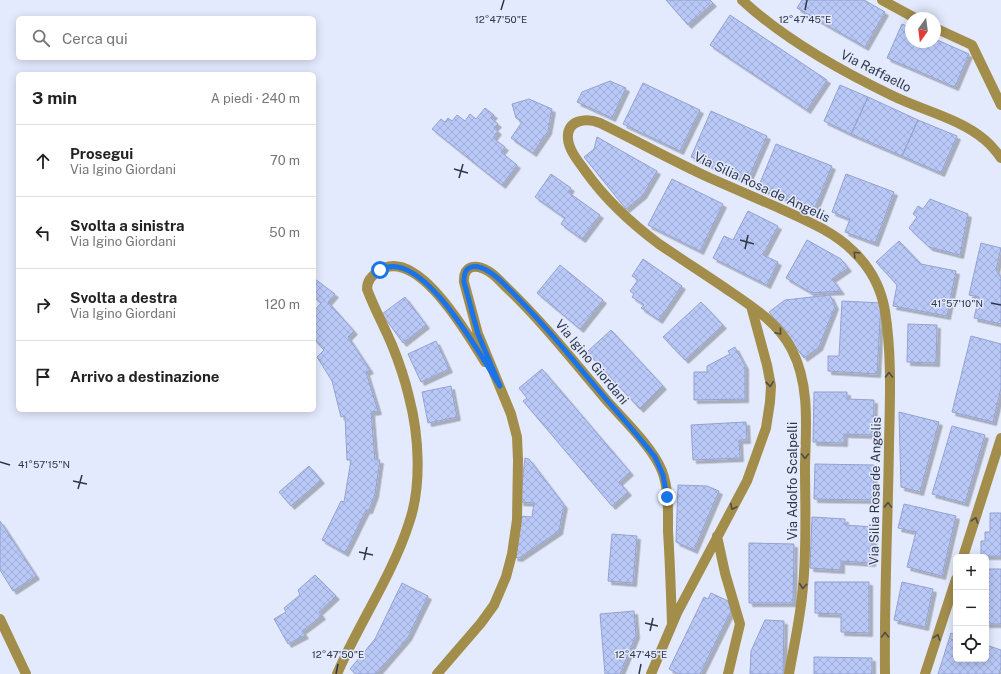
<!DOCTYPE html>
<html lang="it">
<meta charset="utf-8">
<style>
body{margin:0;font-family:"Public Sans",sans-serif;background:#f6f6f6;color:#222}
.controls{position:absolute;right:12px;bottom:12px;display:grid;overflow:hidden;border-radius:6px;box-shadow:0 2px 10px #0003}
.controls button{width:36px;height:36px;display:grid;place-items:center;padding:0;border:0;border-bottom:1px solid #e0e0e0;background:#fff;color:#222;font:20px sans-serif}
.compass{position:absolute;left:905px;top:12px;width:36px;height:36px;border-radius:50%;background:#fff;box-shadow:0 2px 10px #0003;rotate:194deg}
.stop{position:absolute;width:12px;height:12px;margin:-9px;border:3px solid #1a73e8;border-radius:50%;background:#fff}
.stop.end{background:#1a73e8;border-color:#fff;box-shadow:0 1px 4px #0008}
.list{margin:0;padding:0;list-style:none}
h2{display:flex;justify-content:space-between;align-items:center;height:52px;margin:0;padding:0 16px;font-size:17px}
h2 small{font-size:13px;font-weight:400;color:#767676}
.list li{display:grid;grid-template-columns:26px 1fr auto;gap:12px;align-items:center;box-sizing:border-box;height:72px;padding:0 16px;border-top:1px solid #e0e0e0}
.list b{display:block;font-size:15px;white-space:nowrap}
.list p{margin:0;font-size:13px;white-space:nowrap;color:#767676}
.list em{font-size:13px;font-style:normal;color:#767676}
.icon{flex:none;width:22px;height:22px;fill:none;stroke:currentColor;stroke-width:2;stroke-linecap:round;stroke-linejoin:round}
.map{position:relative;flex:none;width:1001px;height:674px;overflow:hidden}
.search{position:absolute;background:#fff;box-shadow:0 2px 10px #0003;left:16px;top:16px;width:300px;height:44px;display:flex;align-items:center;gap:10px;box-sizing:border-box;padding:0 14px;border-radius:6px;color:#767676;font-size:15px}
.panel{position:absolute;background:#fff;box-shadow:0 2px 10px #0003;left:16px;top:72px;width:300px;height:340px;border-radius:6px}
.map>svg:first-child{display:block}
</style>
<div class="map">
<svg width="1001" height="674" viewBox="0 0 1001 674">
<defs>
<pattern id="building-cross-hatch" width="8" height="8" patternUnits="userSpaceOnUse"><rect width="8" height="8" fill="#b9c8f7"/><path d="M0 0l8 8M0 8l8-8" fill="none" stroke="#9facd5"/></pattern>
<filter id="shadow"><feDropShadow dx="3.5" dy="3.5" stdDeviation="0" flood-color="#0004"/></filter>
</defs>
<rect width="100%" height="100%" fill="#e3eafd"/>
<!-- building -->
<path fill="url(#building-cross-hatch)" stroke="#93a2cf" filter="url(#shadow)" d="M666,0H710L713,3L688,25Z
M802,0H864L885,12L865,47L797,8Z
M730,15L827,80L807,110L710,45Z
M902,24L911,28V42H935V39L969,54L955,87L887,58Z
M610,81L626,88L612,118L577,102L582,92Z
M643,83L700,110L680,151L623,124Z
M840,85L868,97L851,134L824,121Z
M868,97L918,120L902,156L851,134Z
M529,99L552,109L548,131L533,153L511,138L522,122L516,118L512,104Z
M485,108L494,115L491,118L498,124L494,128L498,131L493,138L505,147L501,152L517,165L502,185L432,129L441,119L445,122L448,118L452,121L457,115L465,121L470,114L476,119Z
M711,111L767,136L747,182L691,157Z
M918,120L957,136L941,173L902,156Z
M597,137L657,171L643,195L626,209L584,157L594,149Z
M776,144L832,166L814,210L758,188Z
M551,174L571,188L568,192L600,215L582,239L561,224L565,218L535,197Z
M846,174L894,192L875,243L845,232L850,219L832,212Z
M672,179L723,204L700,251L648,225Z
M930,199L968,214L960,255L929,247L909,228L917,217L913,214L918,206L923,209Z
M748,211L778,226L763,255L778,262L767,285L713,258L724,236L733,240Z
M807,240L841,259L848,268L832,279L841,291L812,293L786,278Z
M899,241L921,264L956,271L947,316L893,306L897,285L876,262Z
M981,243L1001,248L996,270L1001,278V324L974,318L979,297L969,295Z
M643,259L682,286L659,320L641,308L644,305L632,297L634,294L630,291L638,280L632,276Z
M560,265L603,300L580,329L537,293Z
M315,279L335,294L328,302L354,331L348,337L370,370L366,372L378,411L371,412L375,460H380L375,494L369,510H366L345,553L322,540L341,501L344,502L351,460H347L345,416L341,417L332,381L317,357L324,350L314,339V311L321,303L314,297Z
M830,295L835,306L819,347L804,358L769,312L785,300Z
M405,297L426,325L403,343L382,314Z
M842,301L881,303L877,374L828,371V356H839Z
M701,302L723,325L685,360L663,337Z
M908,324L937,325L936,363L907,362Z
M611,330L663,386L640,409L587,352Z
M971,336L1001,344V388L993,422L952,412Z
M436,341L449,369L421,382L408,354Z
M735,347L745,366V399L694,400V372H707V366L730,354L728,351Z
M542,369L630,472L619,482L628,492L612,506L523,401L527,398L519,388Z
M451,386L457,417L428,423L422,392Z
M814,392H847V399L874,400L873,435L844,434V443L813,442Z
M899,412L939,422L920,492L901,487Z
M746,422L747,440H739L740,458L693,460L691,425Z
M952,426L985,435L965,503L932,494Z
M525,458L529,459L564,505L559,531L519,558L514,557L519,516L532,517L534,503L520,502Z
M815,464L874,465L873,500L814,499Z
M309,466L321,480L291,506L279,492Z
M678,485L707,486L719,491L694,550L676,542Z
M904,504L956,516L942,576L907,567L916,532L898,528Z
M990,513H1001V556H981V541H985V532H990Z
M812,517L845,519V525L874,527L872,563L841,561V570L810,568Z
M0,521L36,576L13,591L0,570Z
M612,534L637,536L633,583L608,581Z
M749,543L794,544L793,603H749Z
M986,569H1001V624H986Z
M315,575L336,596L319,612L322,616L302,631L305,635L288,644L274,619L286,612L284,608L300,595L298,590Z
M815,582H869V633L841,632V614L815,613Z
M902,582L933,589L925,627L894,620Z
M402,583L428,596L408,637L376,674H356L350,669L375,639Z
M711,593L728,601L731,611L700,674H679L669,669L704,597L708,599Z
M634,611L636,635L620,674H605L600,614Z
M765,620L784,621L783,674H750L751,651Z
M951,633L956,635V659H986V645L1001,650V667L999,674H938Z
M814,657L872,658V674H814Z"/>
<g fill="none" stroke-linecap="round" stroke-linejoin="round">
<!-- minor -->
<path stroke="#a38d4b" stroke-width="10" d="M742,0C785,40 839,70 891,95C921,110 959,118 985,140C991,145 996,151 1001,158
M882,0L915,18
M935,28L972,45L1001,105
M717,536L725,573L740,624L728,674
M963,557L1001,438
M0,619L26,674
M337,674C359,623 392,576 409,523C422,486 419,435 409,397C405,380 399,362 392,345C384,326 374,308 367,289C367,281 371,277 377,272C416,242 469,337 485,362
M437,674L481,623L494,605L506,577L512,554L517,520L518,460L517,437L511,414L478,334L464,282C463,266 475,263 488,271C494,274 499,280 504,285C542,321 574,362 608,402C625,421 653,448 662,471C669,489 668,511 668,531C670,562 671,593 672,624
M651,674L677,613L747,481L766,428L770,402L771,386L767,365L751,306
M789,674C794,645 801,615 803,586C807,546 805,505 805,465C806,427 810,385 792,350C778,322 750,305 725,288C703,273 681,259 659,244C631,223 606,200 586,172C579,162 569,151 568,139C566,119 587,118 600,123C637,141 673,161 710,178C733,188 756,198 779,208C805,220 833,231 853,251C870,267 881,287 885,311C892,354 890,400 889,444C888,520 884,597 885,674
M925,674L956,579"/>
</g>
<!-- one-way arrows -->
<defs><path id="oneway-chevron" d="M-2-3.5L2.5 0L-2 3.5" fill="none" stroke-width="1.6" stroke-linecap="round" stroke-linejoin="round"/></defs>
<g stroke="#4d4c49">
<use href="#oneway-chevron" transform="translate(856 254) rotate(-135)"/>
<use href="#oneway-chevron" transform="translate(779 332) rotate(50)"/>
<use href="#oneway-chevron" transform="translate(889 375) rotate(-91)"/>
<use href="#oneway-chevron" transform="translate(770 384) rotate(84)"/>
<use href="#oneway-chevron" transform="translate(805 456) rotate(90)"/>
<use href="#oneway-chevron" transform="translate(888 505) rotate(-88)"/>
<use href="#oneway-chevron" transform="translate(733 507) rotate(118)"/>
<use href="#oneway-chevron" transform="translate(975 520) rotate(-72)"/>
<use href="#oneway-chevron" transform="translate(803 586) rotate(95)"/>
<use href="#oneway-chevron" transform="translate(885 635) rotate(-91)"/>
<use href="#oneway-chevron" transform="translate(937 637) rotate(-72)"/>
</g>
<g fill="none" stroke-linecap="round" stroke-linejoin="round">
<!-- route -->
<path stroke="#1a73e8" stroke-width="5" d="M380,270C422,245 482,359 500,386L478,334L464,282C463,265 475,263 488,271C497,276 504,284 511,291C537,317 561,345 584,373C607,401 632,428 655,457L663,475L667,497"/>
</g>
<!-- ticks -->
<path fill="none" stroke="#303648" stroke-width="1.5" d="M501,10L504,0M805,10L807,0M454,169L468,173M459,178L463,164M740,240L754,244M745,249L748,235M991,303L1001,305M0,462L10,465M73,481L87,484M78,489L82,475M359,552L373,555M364,560L367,547M645,623L658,626M650,631L653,618M336,674L338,664M639,674L641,664"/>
<g text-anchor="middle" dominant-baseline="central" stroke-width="3" stroke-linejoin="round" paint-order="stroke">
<!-- street labels -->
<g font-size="13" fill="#303648" stroke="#e3eafd">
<text transform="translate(876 71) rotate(27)">Via Raffaello</text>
<text transform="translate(762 187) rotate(25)">Via Silia Rosa de Angelis</text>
<text transform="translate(592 362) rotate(50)">Via Igino Giordani</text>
<text transform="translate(792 481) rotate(-90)">Via Adolfo Scalpelli</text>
<text transform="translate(875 491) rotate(-89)">Via Silia Rosa de Angelis</text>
</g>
</g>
<g font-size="10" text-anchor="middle" fill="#303648" stroke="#e3eafd" stroke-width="3" stroke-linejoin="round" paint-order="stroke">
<text x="501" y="23">12°47'50"E</text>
<text x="805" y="23">12°47'45"E</text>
<text x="957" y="307">41°57'10"N</text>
<text x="44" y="468">41°57'15"N</text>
<text x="338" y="658">12°47'50"E</text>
<text x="641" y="658">12°47'45"E</text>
</g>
</svg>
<div class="controls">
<button>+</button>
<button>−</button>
<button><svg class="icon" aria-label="locate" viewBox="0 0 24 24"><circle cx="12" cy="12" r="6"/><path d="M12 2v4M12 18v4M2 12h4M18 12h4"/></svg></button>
</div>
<svg class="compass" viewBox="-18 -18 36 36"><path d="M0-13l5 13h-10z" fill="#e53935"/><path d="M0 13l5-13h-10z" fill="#767676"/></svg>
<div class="stop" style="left:380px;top:270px"></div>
<div class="stop end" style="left:667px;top:497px"></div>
<div class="search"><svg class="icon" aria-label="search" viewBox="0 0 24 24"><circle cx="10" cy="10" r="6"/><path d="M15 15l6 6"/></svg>Cerca qui</div>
<section class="panel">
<h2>3 min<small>A piedi · 240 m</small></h2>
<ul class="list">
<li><svg class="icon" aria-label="ahead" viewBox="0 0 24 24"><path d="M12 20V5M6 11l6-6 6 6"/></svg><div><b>Prosegui</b><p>Via Igino Giordani</p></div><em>70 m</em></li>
<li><svg class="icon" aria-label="left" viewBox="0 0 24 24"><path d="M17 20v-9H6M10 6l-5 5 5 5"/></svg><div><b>Svolta a sinistra</b><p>Via Igino Giordani</p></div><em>50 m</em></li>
<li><svg class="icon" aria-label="right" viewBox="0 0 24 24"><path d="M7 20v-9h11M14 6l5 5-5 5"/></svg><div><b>Svolta a destra</b><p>Via Igino Giordani</p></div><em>120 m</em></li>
<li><svg class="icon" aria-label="arrive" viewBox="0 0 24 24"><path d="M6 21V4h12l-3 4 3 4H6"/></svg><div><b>Arrivo a destinazione</b></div></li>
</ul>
</section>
</div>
